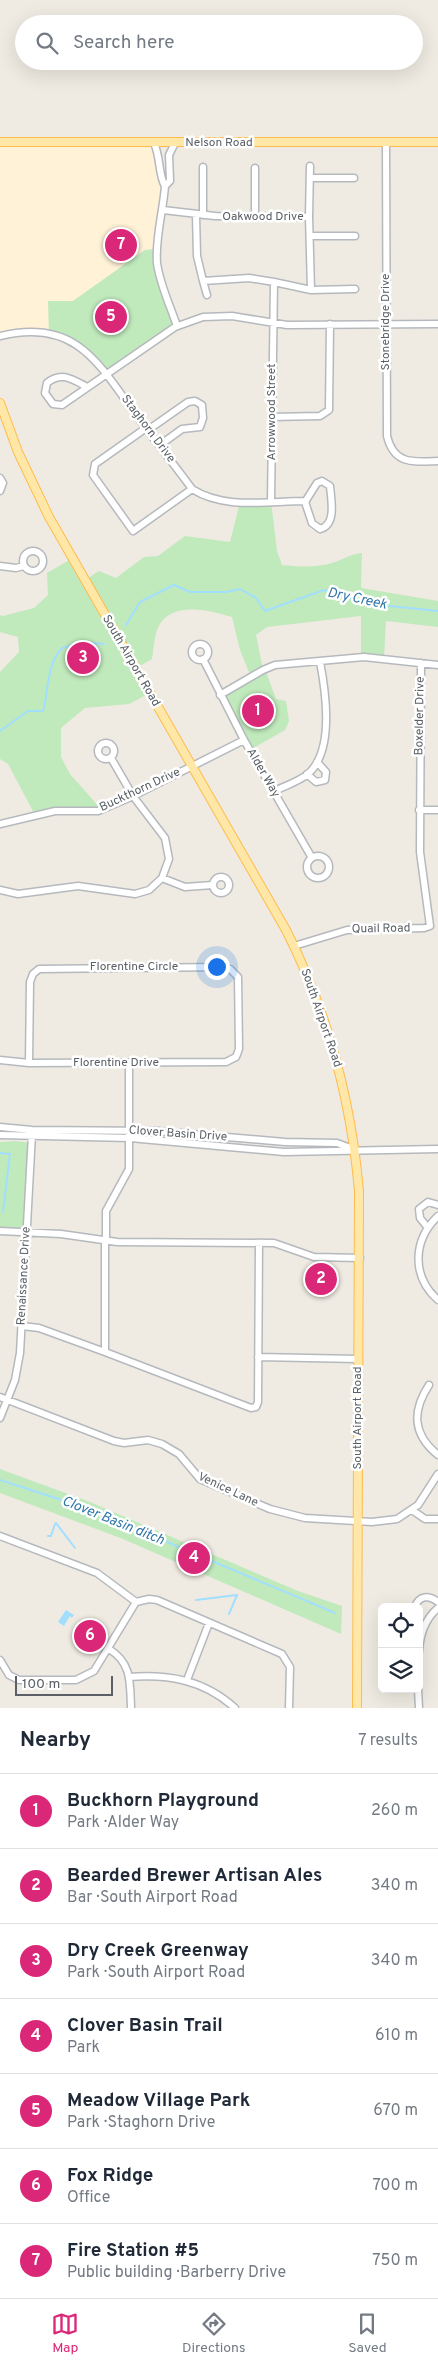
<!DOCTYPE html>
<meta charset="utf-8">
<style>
body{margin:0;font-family:Overpass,sans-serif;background:#f2f2f3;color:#1f2937}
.controls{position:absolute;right:15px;bottom:15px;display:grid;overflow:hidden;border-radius:8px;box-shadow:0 5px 20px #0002}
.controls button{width:45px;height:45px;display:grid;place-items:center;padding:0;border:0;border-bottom:1px solid #e0e1e3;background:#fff;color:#1f2937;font:25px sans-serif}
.scale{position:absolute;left:15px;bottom:12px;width:98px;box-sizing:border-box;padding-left:5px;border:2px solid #5a6065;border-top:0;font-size:14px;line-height:18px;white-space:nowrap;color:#5a6065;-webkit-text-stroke:4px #fff;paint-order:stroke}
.you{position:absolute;left:216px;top:966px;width:18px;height:18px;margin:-12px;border:4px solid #fff;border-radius:50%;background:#1a73e8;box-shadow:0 0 0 8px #1a73e833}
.badge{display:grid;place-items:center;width:32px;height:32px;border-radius:50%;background:#db2777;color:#fff;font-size:16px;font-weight:700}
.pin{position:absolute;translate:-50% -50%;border:2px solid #fff;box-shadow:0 1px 5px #0006}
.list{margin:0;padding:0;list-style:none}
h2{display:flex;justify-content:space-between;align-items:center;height:65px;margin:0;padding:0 20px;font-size:21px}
h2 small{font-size:16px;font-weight:400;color:#747a83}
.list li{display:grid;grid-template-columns:32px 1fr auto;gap:15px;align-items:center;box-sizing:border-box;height:75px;padding:0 20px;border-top:1px solid #e0e1e3}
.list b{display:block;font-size:19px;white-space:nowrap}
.list p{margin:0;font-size:16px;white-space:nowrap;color:#747a83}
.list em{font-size:16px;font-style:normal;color:#747a83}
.icon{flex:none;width:28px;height:28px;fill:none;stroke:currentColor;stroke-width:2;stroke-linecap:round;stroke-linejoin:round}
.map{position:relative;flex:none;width:438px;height:1708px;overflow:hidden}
.search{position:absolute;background:#fff;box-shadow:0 5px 20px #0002;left:15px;right:15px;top:15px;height:55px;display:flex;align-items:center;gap:12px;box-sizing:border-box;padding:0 18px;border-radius:28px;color:#747a83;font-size:19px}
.sheet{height:590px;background:#fff}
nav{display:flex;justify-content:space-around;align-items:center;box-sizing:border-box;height:70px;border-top:1px solid #e0e1e3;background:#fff;font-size:14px;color:#747a83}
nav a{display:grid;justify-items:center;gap:2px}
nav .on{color:#db2777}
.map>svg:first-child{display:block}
</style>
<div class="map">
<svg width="438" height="1708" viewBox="0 0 438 1708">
<rect width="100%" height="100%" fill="#efebe2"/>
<!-- commercial -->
<path fill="#fff2d7" d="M0,142L154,143L165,186L157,249L145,250L73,301H49V333L0,336Z"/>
<!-- green -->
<path fill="#c0e9bc" d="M157,249V257L177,326L106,374L92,357L49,333L48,301H73L145,250Z
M271,501L277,551L282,565C300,567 317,568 335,562C344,559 351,554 362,553L361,588L438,601V627L386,621L384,658L361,657V616L267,627L256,635L263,670L265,669L276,699L286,701L289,721L285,730L250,750L220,695L251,677L240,650L232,617C212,611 178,602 162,621C154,630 154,648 152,659L136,668L150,693L129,704L85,708L61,728V757L70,774L101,809L35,815L8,764L0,759V672L19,652L18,637L0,632V615L3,616L34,608L48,595L47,573L73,558L85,580L99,571L116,578L144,557L158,556L185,536L230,542L240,502Z
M16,1141L31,1143L26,1232L0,1231V1142Z
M0,1469L90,1502L298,1591L342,1606L341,1634L123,1539L0,1493Z"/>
<!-- water -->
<path fill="#a2dfff" d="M66,1610L74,1615L72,1618L70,1616L64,1626L58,1622Z"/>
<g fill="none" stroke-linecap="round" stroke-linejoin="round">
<!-- stream -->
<path stroke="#a2dfff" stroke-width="2" d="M126,625L140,602L174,585L190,592H226L240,589L256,598L265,611L324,590L370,604L438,611
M0,731L28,711H43C49,690 46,665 62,648L82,642L104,644
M0,1153L10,1154L3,1212
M0,1480L89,1509L335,1613
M56,1523L75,1548
M48,1536H51L55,1524
M196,1600L237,1595L229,1614"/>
<defs>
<path id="minor" d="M386,142L387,436C394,465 413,462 438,461
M154,143C161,158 158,175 165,186C163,212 155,238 157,263C160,285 170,305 177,326
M255,168V217
M310,178H354
M165,186L170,181L169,155L175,143
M163,210L215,216L309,217L311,290L274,282L271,501
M196,215L197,256L203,281L249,278L274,282
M203,215V167
M309,217L310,166
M310,236H355
M203,281L207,295
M311,290L355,289
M0,336C75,318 98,362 136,415C154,440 174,464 192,489C225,510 268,501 306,501
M87,387C72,379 61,371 47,383L45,393L53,404L62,405L175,327L203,317L232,316L287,325L438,324
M271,417L320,416L329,410L330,324
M146,428L95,464L93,475L133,531L192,489
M148,430L188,402L195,401L202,405L203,418L200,427L182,429L160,445
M0,478L3,483L0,491
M322,481L330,486C331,499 337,525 320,529L312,523L305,502L317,483Z
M23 561a10 10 0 1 1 20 0a10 10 0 1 1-20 0Z
M0,566L16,568L24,566
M192 652a8 8 0 1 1 16 0a8 8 0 1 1-16 0Z
M203,659L244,740L312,858
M220,695L263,670L275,665L364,657L438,665
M98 751a8 8 0 1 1 16 0a8 8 0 1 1-16 0Z
M307,774L316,782L325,780L326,772L317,762
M273,792C284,786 298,782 308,774C334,751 326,693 320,662
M419,810H438
M0,824L55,811H98L133,796L244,740
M307 867a11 11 0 1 1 22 0a11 11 0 1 1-22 0Z
M213 885a8 8 0 1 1 16 0a8 8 0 1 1-16 0Z
M162,878L185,887L213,885
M0,890L18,894L78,886L135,894L149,890L162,878L169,859L165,838L133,796L111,758
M294,946L347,930L424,928L430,926L420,852L421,663
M0,1060L29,1063L226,1062L236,1057L239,1049L238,977L230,969L222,967L39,969L33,974L30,982L29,1063
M0,1127L32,1130L157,1131L285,1142L337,1143L353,1149
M0,1135L130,1138L284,1152L438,1149
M438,1216C413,1240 411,1276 438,1300
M428,1228L420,1218L419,1209L428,1202L438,1205
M0,1231L61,1234L117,1242L274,1243L314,1257L360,1258
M105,1241V1352L251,1408L256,1407L258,1402L259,1243
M106,1241V1211L129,1169V1063
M22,1326L39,1328L105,1352
M258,1357L358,1359
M429,1385C412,1411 412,1434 438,1455
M0,1397L114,1441L124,1443L148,1440L162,1444L179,1454L200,1479L270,1509L305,1518L372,1522L397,1519L418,1505L438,1474
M0,1418L15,1380L20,1353L32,1134
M412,1510L425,1519H438
M0,1536L97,1573L136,1602L94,1671L76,1680H19L9,1675L0,1660
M136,1602L149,1599L157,1600L282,1654L290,1667L289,1708
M415,1607C419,1595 429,1595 438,1602
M109,1649C132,1663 130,1683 131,1708
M419,1651C420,1634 425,1619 438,1608
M129,1677C169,1674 204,1680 235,1708
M187,1680L209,1623
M418,1689L419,1708"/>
<path id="major" d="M0,142H438
M0,403L18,452L49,517L286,930C328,1013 351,1099 359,1191L357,1708"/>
</defs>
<!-- minor casing -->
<use href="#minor" stroke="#b5b9be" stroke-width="9"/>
<!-- major casing -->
<use href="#major" stroke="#ffbb4b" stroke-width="10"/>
<!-- minor -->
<use href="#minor" stroke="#fff" stroke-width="6"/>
<!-- major -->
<use href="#major" stroke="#ffe8a7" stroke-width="8"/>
</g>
<g text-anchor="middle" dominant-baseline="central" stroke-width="5" stroke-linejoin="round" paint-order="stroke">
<!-- street labels -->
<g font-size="12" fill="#5a6065" stroke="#fff">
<text x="219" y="143">Nelson Road</text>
<text x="263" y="217">Oakwood Drive</text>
<text transform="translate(386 322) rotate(-90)">Stonebridge Drive</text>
<text transform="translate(272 412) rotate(-90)">Arrowwood Street</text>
<text transform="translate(148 429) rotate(53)">Staghorn Drive</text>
<text transform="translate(131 661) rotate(60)">South Airport Road</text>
<text transform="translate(420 716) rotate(-89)">Boxelder Drive</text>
<text transform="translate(263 773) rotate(60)">Alder Way</text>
<text transform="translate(140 790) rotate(-25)">Buckthorn Drive</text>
<text transform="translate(381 929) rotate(-1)">Quail Road</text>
<text x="134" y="967">Florentine Circle</text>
<text transform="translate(321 1018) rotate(71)">South Airport Road</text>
<text x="116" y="1063">Florentine Drive</text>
<text transform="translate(178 1134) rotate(4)">Clover Basin Drive</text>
<text transform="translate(24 1276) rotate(-87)">Renaissance Drive</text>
<text transform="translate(358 1418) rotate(-90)">South Airport Road</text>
<text transform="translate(228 1490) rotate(25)">Venice Lane</text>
</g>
<!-- water labels -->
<g font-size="14" font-style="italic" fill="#3077a9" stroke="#fff">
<text transform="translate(357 599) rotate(12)">Dry Creek</text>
<text transform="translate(113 1521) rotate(22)">Clover Basin ditch</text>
</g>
</g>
</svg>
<div class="controls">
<button><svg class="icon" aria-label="locate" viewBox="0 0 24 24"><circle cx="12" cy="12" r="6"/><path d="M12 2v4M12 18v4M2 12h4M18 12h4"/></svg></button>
<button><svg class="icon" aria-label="layers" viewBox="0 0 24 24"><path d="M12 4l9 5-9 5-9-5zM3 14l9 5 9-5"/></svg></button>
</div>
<div class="scale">100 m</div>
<div class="you"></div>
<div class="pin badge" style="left:258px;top:711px">1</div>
<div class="pin badge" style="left:321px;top:1279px">2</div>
<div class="pin badge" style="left:83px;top:658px">3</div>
<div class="pin badge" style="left:194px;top:1558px">4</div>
<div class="pin badge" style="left:111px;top:317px">5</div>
<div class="pin badge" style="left:90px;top:1636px">6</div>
<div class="pin badge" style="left:121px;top:245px">7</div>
<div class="search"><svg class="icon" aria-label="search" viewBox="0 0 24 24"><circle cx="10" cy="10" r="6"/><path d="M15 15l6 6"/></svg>Search here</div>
</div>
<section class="sheet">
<h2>Nearby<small>7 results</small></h2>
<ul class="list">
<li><span class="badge">1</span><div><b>Buckhorn Playground</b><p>Park · Alder Way</p></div><em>260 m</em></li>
<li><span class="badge">2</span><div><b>Bearded Brewer Artisan Ales</b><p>Bar · South Airport Road</p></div><em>340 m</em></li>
<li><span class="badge">3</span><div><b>Dry Creek Greenway</b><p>Park · South Airport Road</p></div><em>340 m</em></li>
<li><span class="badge">4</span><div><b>Clover Basin Trail</b><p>Park</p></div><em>610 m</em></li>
<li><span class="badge">5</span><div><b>Meadow Village Park</b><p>Park · Staghorn Drive</p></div><em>670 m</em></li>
<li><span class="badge">6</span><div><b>Fox Ridge</b><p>Office</p></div><em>700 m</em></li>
<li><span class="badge">7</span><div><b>Fire Station #5</b><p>Public building · Barberry Drive</p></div><em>750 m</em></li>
</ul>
</section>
<nav>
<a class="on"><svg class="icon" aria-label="map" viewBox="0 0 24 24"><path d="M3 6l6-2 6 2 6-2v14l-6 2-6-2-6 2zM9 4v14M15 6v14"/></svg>Map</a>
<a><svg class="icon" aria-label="directions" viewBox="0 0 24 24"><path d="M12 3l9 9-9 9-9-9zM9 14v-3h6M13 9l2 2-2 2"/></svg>Directions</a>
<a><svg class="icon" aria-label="saved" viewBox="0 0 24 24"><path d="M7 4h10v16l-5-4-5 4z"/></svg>Saved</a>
</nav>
